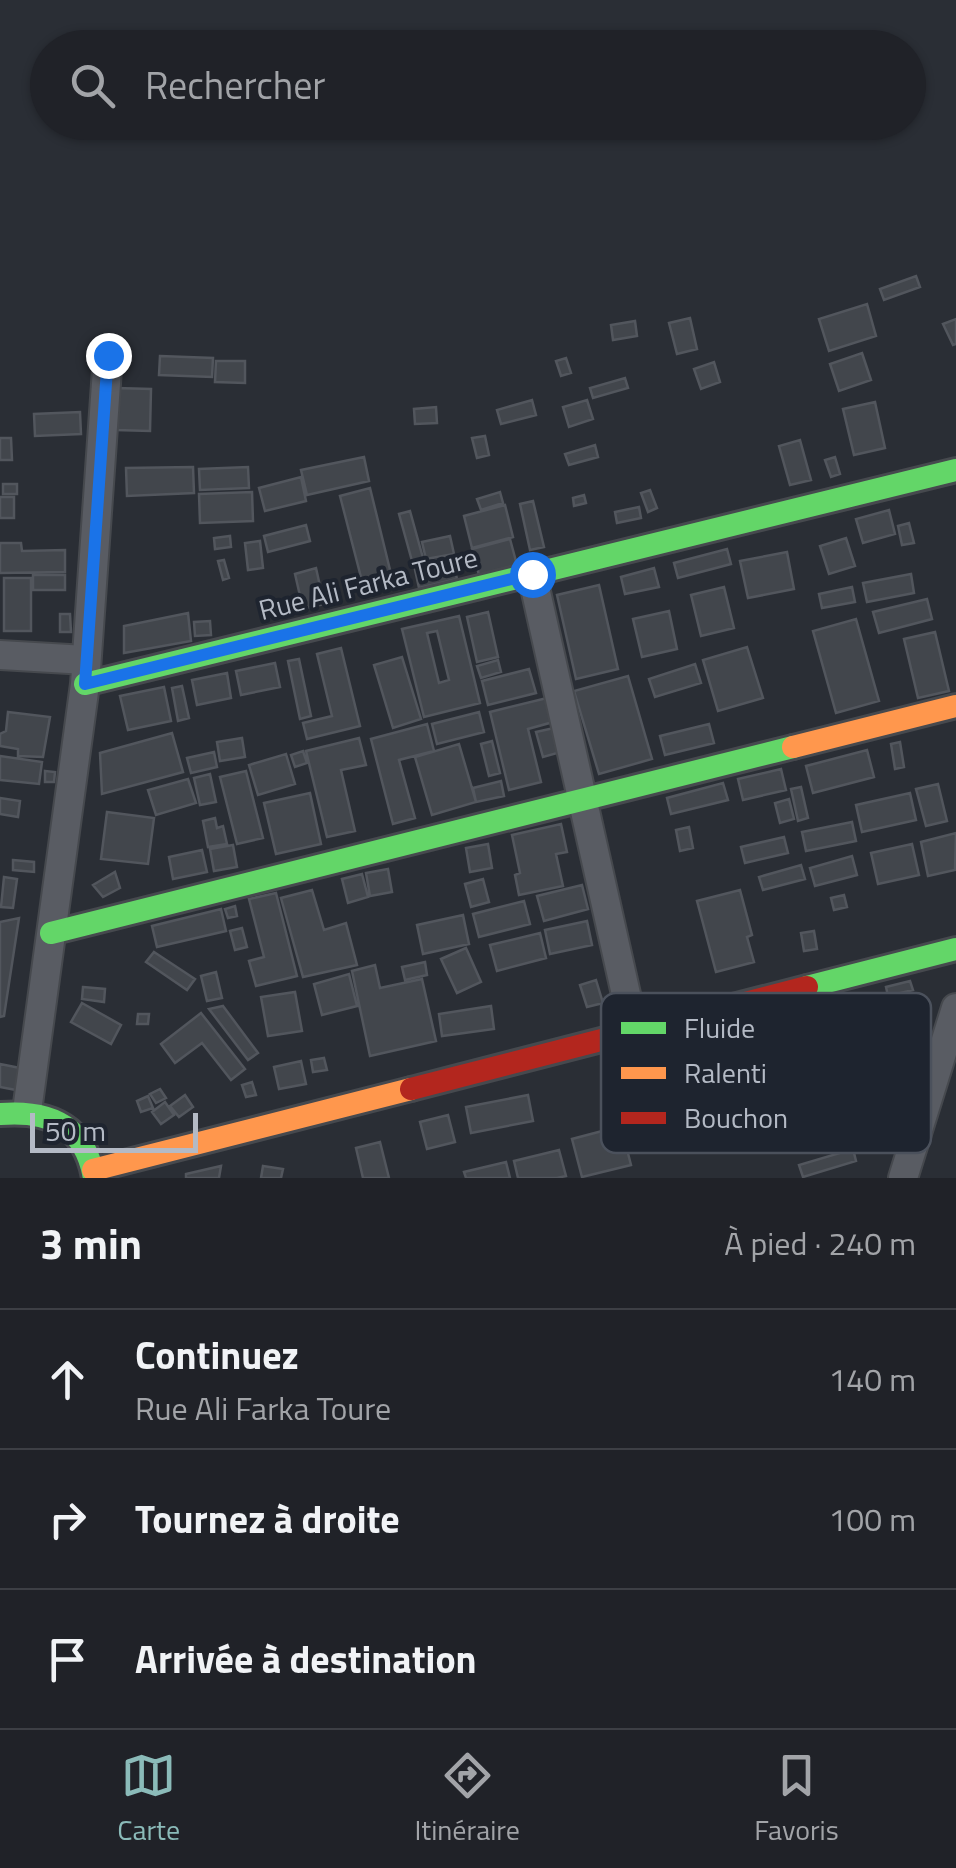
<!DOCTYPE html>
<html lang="fr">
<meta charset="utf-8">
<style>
body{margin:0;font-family:"Titillium Web",sans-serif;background:#282a30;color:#f1f3f6}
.scale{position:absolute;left:30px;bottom:25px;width:168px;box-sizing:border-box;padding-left:10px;border:5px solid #b4bac5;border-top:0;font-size:28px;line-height:35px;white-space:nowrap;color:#b4bac5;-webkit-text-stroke:8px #1e242f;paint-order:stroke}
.stop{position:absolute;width:30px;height:30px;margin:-22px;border:8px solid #1a73e8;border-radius:50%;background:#fff}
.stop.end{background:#1a73e8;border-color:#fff;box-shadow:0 2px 10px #0008}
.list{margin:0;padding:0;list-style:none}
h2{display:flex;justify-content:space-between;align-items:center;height:130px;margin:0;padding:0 40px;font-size:42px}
h2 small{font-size:32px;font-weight:400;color:#a2a4a8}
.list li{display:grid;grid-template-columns:65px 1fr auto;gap:30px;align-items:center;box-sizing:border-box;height:140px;padding:0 40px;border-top:2px solid #3d3f45}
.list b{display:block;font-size:38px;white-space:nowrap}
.list p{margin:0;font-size:32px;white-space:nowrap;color:#a2a4a8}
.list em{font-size:32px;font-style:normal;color:#a2a4a8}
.icon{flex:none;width:55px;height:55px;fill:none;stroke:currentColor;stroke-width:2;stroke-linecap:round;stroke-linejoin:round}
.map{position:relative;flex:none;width:956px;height:1178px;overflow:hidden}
.search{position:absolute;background:#202228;box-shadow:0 2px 8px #0004;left:30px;right:30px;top:30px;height:110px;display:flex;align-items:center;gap:25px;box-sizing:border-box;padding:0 35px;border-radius:55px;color:#a2a4a8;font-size:38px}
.sheet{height:550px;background:#202228}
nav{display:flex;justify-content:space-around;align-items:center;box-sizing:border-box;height:140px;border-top:2px solid #3d3f45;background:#202228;font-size:28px;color:#a2a4a8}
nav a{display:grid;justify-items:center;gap:5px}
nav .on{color:#8bbbb9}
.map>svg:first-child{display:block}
</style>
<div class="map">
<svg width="956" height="1178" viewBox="0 0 956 1178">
<rect width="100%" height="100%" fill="#2a2e35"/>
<!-- building -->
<path fill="#42464c" stroke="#52565d" stroke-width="2.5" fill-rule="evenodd" d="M916,276L920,287L884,300L880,289Z
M867,304L876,336L829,351L819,319Z
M690,318L697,349L677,354L669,323Z
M956,319V344L953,345L943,324Z
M635,321L637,336L613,340L611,325Z
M862,353L871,380L839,391L830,364Z
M160,356L213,358L212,377L159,375Z
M566,358L571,373L561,376L556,361Z
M216,361H245V383L215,382Z
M714,362L720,382L701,389L694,369Z
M625,378L628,388L593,398L590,388Z
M116,388L151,389L150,431L116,430Z
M532,400L536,415L501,424L497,410Z
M587,400L593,419L569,427L563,407Z
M875,402L885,448L854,455L843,409Z
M436,407L437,423L415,424L414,409Z
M80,412L81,434L35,436L34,414Z
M485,436L489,455L477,458L472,438Z
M0,438H11L12,460H0Z
M800,440L811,480L790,485L779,446Z
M595,445L598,457L569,465L565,454Z
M364,457L369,481L307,495L301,470Z
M835,457L840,474L831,477L825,460Z
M193,467L194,493L127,496L126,468Z
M248,467L249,488L200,490L199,469Z
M301,477L306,501L265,511L259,488Z
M3,484H17V494H3Z
M370,488L392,578L363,585L340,496Z
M650,490L657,508L648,512L641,493Z
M252,492L253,521L200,523L199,494Z
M500,492L503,503L481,510L477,499Z
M584,495L586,503L574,506L573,498Z
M0,497H14V518H0Z
M533,501L544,547L530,550L520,504Z
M505,505L513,537L472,548L464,516Z
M639,507L641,518L617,523L615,512Z
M889,510L895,534L863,543L856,519Z
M410,511L423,558L412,561L399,514Z
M909,523L914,543L902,545L898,526Z
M306,525L310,541L268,552L264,536Z
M230,536L231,547L215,549L214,538Z
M450,536L454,554L426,559L422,542Z
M846,538L855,566L829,574L820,546Z
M510,539L517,565L479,575L472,549Z
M260,541L263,568L248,570L245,543Z
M0,543H21L22,551L65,550V572L0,573Z
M727,549L731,564L678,578L674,563Z
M787,552L794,589L748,598L740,561Z
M452,557L457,579L419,588L414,565Z
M224,560L229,578L223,580L218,561Z
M316,568L324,604L303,609L295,574Z
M654,568L659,587L625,594L621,577Z
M911,574L914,593L867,602L863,583Z
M33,575H65V590H33Z
M4,578H31V631H4Z
M599,585L618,669L576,679L557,595Z
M724,587L734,628L701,636L691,595Z
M852,587L855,602L822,608L819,594Z
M927,599L932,619L879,633L873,612Z
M669,611L677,649L642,657L633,619Z
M488,612L498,657L477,662L467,617Z
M188,613L191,641L124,653V626Z
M60,614H70L71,632H60Z
M459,616L480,703L424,717L402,629ZM437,631L449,680L439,683L427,633Z
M856,619L879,701L836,713L813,631Z
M210,621L211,635L195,636L194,622Z
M935,632L949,691L918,698L904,639Z
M747,647L763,698L718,711L703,660Z
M341,648L360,726L307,739L303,723L332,716L317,654Z
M402,657L421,719L393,728L374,665Z
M299,659L311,716L300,719L288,661Z
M498,660L501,672L481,678L477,666Z
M275,663L280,687L241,695L236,671Z
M695,664L701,683L655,697L649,679Z
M529,669L536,693L488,705L482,681Z
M227,673L231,698L197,705L192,680Z
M628,676L652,759L599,774L574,691Z
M182,686L189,718L178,721L172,688Z
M164,687L171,721L128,730L120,696Z
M547,698L553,722L528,729L541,782L509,790L490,712Z
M8,712L50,717L43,757L18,756V749L0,746V734L6,731Z
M479,712L484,732L437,744L432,724Z
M427,724L434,751L399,760L415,818L393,824L371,739Z
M709,724L714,743L665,755L660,736Z
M554,728L561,752L543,757L536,732Z
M172,733L183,772L102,794L100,753Z
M242,738L245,757L220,761L217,742Z
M359,738L366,765L341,770L355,831L327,837L306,751Z
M492,741L500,773L489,776L481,744Z
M900,742L904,767L895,769L891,744Z
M459,744L476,802L432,815L415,757Z
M867,750L874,777L813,793L806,766Z
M303,751L307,763L295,767L291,755Z
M214,752L217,767L191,773L187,758Z
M286,754L295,784L258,795L249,765Z
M0,756L42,762L39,784L0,780Z
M781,769L786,790L743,800L738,779Z
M45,771L55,772L54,782H45Z
M246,771L263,838L237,844L220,777Z
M210,774L216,802L200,805L194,778Z
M188,779L196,803L156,815L148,790Z
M501,781L504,796L476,802L473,788Z
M723,783L728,800L671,814L667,798Z
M938,784L947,821L926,826L916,789Z
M801,787L808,818L798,821L791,789Z
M310,793L321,844L276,854L264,803Z
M910,793L916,820L862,832L856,805Z
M0,798L20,801L18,817L0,814Z
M789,799L794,819L780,823L775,803Z
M107,812L154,818L148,864L101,859Z
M215,818L217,828L223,826L227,844L208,847L203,821Z
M852,822L856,841L806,851L802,832Z
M561,824L567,852L556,854L563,886L519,895L515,875L520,873L512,835Z
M689,827L693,848L680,851L676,830Z
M956,833L955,870L928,876L921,842Z
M784,837L788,853L745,863L741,847Z
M488,844L492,868L470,872L466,848Z
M912,844L919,875L878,884L871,853Z
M233,845L237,867L214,871L210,849Z
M202,850L207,872L173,879L169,857Z
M852,856L857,875L815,886L810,868Z
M13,860L34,862V872L13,870Z
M801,865L805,879L763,890L759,877Z
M388,869L392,892L370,896L366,873Z
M115,872L120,888L103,897L93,885Z
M362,874L368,897L348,903L342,879Z
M4,877L17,879L13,908L1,907Z
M483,879L489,902L471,907L465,884Z
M582,885L588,909L544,921L537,896Z
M312,890L324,930L346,923L357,965L303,977L281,898Z
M740,890L752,935L747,937L754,962L716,972L697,901Z
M276,893L297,976L256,986L249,961L264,957L249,899Z
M844,895L847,907L834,910L831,898Z
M524,901L530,924L479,937L473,914Z
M235,906L237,916L228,918L225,909Z
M221,909L226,931L157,947L152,926Z
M463,915L469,944L423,954L417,925Z
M19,918L4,1016L0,1017V922Z
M587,921L592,945L550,954L545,930Z
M242,928L247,947L235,950L230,931Z
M814,931L817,949L804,951L801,933Z
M540,933L546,958L497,971L490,945Z
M466,948L481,982L457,993L441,959Z
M154,952L195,979L187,990L146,962Z
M425,962L427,975L405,980L402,967Z
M375,965L380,988L422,979L436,1041L370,1056L352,971Z
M216,972L222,998L207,1001L201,976Z
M349,974L357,1006L322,1015L314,984Z
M596,980L603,1003L587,1007L580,985Z
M910,981L913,990L888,996L886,987Z
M83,987L105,989L104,1002L82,999Z
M295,992L302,1031L268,1036L261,997Z
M82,1003L121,1025L111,1044L71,1022Z
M223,1006L258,1053L248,1060L209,1009Z
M491,1006L494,1029L442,1036L439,1014Z
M201,1013L245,1069L231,1080L202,1043L175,1063L161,1044Z
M138,1014H149L148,1024H137Z
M324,1058L327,1070L313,1072L311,1060Z
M301,1061L306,1084L279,1089L274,1067Z
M0,1064L20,1068L16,1090L0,1087Z
M252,1082L256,1095L246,1097L242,1085Z
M160,1089L166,1098L156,1103L150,1094Z
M185,1095L193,1107L179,1117L170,1106Z
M528,1095L533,1121L471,1133L466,1107Z
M148,1096L153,1108L141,1112L137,1101Z
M165,1102L174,1115L161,1124L152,1112Z
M448,1115L455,1142L427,1149L420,1122Z
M621,1126L631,1165L582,1177L572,1139Z
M380,1142L389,1178H363L356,1148Z
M853,1149L856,1161L803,1177L799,1165Z
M559,1150L566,1176L557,1178H518L514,1161Z
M506,1162L510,1178H466L464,1172Z
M221,1166L219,1178H186V1174Z
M263,1166L283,1169L281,1178H261Z"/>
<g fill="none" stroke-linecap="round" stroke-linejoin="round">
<defs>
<path id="street" d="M532,574L634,1030
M0,655L86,660
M27,1111L85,684L108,355
M903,1178L956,1008"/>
<path id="fast" d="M85,684L956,470
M51,933L793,747
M807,987L956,949
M0,1114C50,1110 85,1125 94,1178"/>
<path id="slow" d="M793,747L956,706
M93,1170L411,1089"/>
<path id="jam" d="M411,1089L807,987"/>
</defs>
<!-- street casing -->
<use href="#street" stroke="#46494e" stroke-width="32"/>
<!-- fast casing -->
<use href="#fast" stroke="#46494e" stroke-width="28"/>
<!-- slow casing -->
<use href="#slow" stroke="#46494e" stroke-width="28"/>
<!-- jam casing -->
<use href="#jam" stroke="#46494e" stroke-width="28"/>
<!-- street -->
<use href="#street" stroke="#595c63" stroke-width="28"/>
<!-- fast -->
<use href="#fast" stroke="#63d668" stroke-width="22"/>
<!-- slow -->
<use href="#slow" stroke="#ff974d" stroke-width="22"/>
<!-- jam -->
<use href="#jam" stroke="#b3261e" stroke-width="22"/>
</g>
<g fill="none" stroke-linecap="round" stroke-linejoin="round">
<!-- route -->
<path stroke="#1a73e8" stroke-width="12" d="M108,355L85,684L532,574"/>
</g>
<g text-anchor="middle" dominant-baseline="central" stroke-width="8" stroke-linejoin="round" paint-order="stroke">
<!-- street labels -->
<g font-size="28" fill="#b4bac5" stroke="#1e242f">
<text transform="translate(368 583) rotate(-14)">Rue Ali Farka Toure</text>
</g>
</g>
<!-- legend -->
<rect x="601" y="993" width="330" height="160" rx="15" fill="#1e242f" stroke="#4b515c" stroke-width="2.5"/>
<rect x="621" y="1022" width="45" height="12" fill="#63d668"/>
<rect x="621" y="1067" width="45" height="12" fill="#ff974d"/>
<rect x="621" y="1112" width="45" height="12" fill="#b3261e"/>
<g font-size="28" fill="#b4bac5">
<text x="684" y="1038">Fluide</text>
<text x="684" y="1083">Ralenti</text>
<text x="684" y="1128">Bouchon</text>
</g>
</svg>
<div class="scale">50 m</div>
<div class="stop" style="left:532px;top:574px"></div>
<div class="stop end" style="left:108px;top:355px"></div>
<div class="search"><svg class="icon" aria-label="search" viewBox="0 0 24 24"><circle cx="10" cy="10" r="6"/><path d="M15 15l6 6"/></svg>Rechercher</div>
</div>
<section class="sheet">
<h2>3 min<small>À pied · 240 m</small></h2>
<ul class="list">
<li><svg class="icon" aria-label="ahead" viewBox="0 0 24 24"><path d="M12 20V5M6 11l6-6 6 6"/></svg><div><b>Continuez</b><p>Rue Ali Farka Toure</p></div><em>140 m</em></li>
<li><svg class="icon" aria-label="right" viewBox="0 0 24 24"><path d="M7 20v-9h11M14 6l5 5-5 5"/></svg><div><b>Tournez à droite</b></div><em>100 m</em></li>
<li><svg class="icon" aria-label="arrive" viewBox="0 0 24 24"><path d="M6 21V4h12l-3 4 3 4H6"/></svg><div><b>Arrivée à destination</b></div></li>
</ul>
</section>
<nav>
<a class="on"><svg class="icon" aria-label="map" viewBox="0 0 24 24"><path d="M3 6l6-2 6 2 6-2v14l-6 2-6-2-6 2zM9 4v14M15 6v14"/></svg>Carte</a>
<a><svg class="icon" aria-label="directions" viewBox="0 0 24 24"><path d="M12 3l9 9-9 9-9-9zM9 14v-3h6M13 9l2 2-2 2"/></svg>Itinéraire</a>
<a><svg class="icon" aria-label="saved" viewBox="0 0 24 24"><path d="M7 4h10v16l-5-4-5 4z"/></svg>Favoris</a>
</nav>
